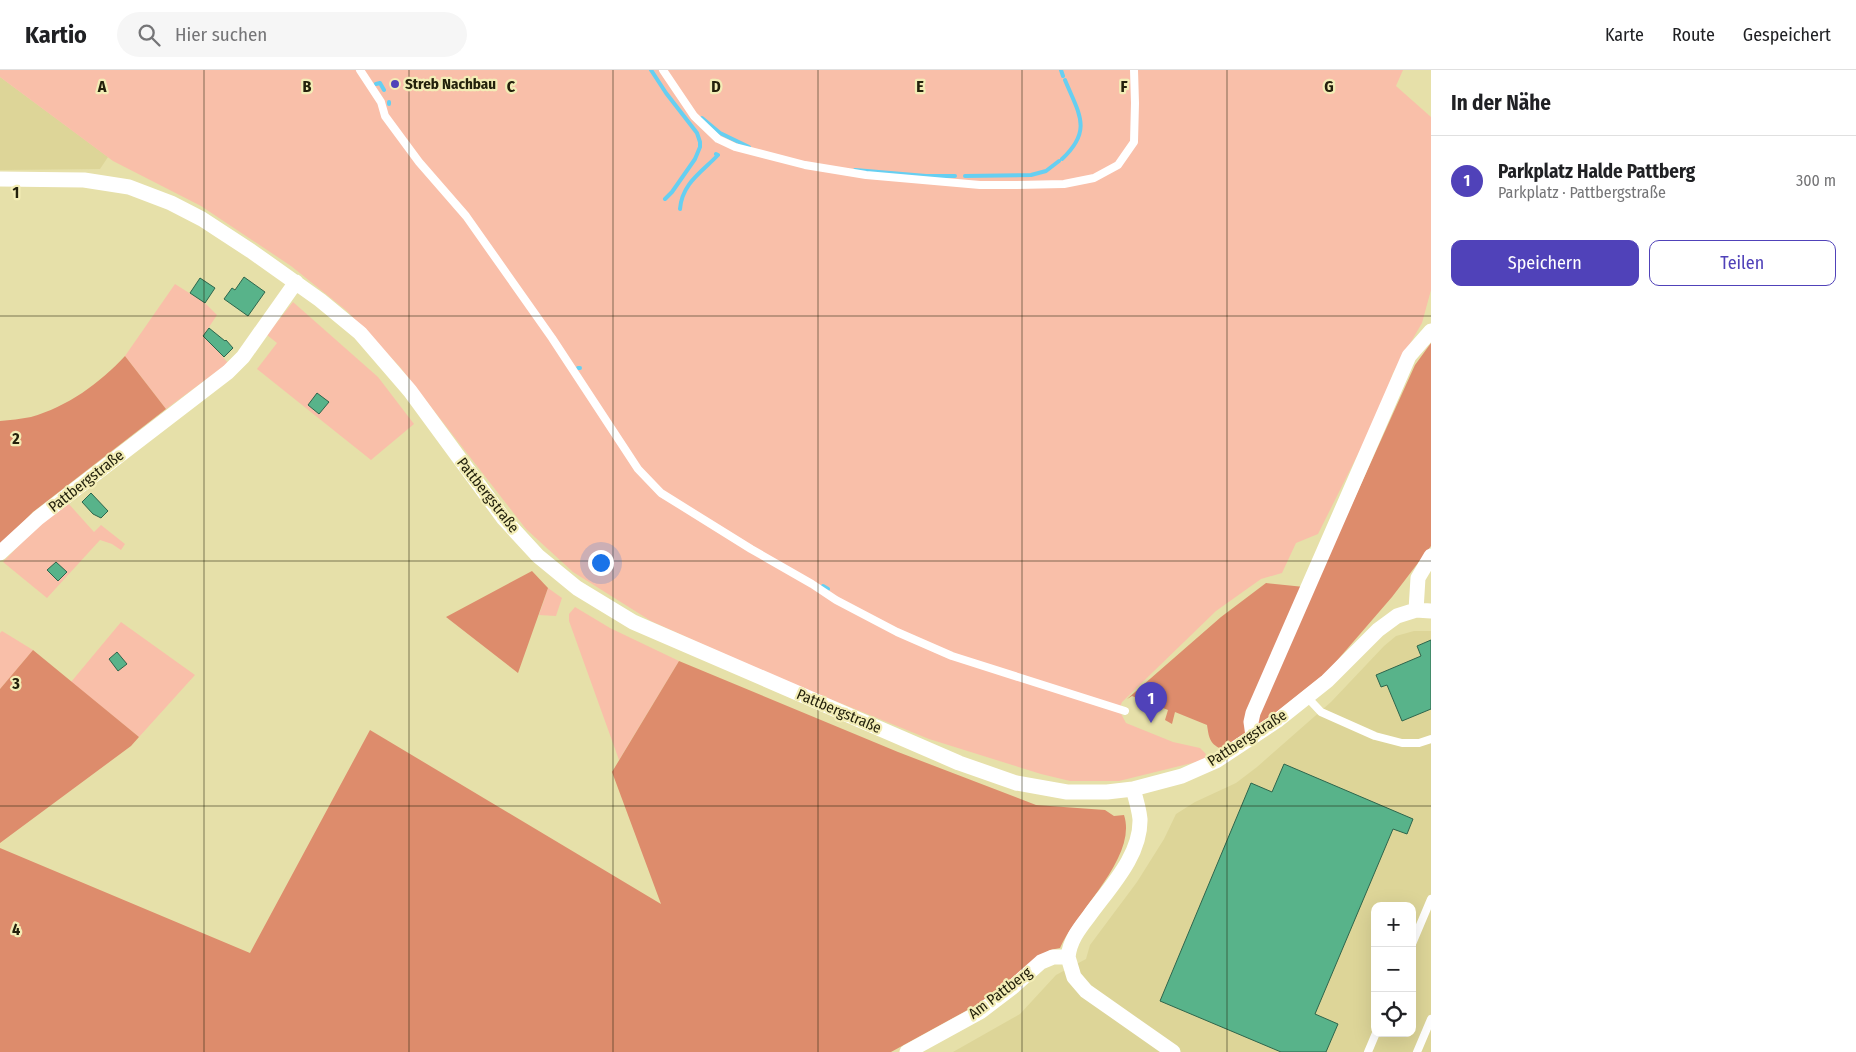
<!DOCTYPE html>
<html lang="de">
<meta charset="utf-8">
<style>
body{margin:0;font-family:"Fira Sans Condensed",sans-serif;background:#f6f6f6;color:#202124}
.controls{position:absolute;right:15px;bottom:15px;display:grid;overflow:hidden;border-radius:10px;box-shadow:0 5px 20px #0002}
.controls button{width:45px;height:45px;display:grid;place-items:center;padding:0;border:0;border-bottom:1px solid #e0e0e0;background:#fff;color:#202124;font:25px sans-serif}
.you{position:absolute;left:600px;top:492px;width:18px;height:18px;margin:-12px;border:4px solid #fff;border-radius:50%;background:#1a73e8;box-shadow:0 0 0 8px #1a73e833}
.badge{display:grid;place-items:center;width:32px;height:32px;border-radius:50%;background:#5042b9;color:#fff;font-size:16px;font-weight:700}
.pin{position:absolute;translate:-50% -41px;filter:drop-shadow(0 1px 2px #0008)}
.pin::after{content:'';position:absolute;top:26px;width:18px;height:15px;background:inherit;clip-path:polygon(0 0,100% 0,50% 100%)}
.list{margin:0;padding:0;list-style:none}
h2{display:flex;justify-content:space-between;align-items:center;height:65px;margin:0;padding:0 20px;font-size:21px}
h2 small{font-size:16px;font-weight:400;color:#757577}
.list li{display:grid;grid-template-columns:32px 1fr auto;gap:15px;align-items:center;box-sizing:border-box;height:90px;padding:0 20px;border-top:1px solid #e0e0e0}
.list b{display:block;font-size:19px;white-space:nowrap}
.list p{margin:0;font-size:16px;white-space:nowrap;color:#757577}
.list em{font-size:16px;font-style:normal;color:#757577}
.actions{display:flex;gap:10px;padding:15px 20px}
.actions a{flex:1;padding:11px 0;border:1px solid #5042b9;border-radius:10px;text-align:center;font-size:18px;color:#5042b9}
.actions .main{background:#5042b9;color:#fff}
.icon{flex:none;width:28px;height:28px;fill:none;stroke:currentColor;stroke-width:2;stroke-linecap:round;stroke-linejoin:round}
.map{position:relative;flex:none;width:1431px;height:982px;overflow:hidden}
header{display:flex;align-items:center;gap:30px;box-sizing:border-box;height:70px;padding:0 25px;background:#fff;border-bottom:1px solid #e0e0e0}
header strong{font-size:24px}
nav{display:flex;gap:28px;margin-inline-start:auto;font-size:18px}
.search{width:350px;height:45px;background:#f6f6f6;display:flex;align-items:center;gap:12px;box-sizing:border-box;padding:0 18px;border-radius:28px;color:#757577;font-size:19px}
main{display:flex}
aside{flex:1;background:#fff}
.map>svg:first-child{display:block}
</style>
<header>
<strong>Kartio</strong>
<div class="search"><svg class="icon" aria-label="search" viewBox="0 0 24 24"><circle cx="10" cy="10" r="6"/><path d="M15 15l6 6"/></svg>Hier suchen</div>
<nav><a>Karte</a><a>Route</a><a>Gespeichert</a></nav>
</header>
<main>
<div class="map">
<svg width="1431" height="982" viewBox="0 0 1431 982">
<rect width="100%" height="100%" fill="#e6e0a9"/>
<!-- built -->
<path fill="#ddd598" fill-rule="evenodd" d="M0,7L108,87L100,99L0,100Z
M1414,561H1431V982H953L1020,944L1056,905L1086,889L1090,875L1137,812L1164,769L1176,744L1195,732L1236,713L1257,697L1331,632L1384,576L1396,566ZM1375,836H1412V963H1375Z"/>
<!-- green -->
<path fill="#f9bfa9" d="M0,0H1403L1396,16L1431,47V220L1422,253L1393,303L1380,340L1318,464L1296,473L1282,503L1261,509L1216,541L1122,632L1119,640L1126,653L1173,672L1200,678L1206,684L1204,690L1119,711H1070L1041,704L929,669L771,605L651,551L573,502L526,459L400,297L347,241L291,196L201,136L113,91L0,7Z
M175,214L205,233L217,245L203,266L211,273L228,293L166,339L125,286Z
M293,232L378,307L414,354L371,390L257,299L277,273L267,265Z
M68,433L94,462L101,455L125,474L121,480L112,474L100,470L47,528L3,492L37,457Z
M548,518L562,528L556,546L539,545Z
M575,537L610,558L679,591L619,690L569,551V544Z
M121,552L195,605L139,667L71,612Z
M2,561L33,580L0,619V563Z"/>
<!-- forest -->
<path fill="#dd8c6c" d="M1431,273V476L1392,527L1328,601L1259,656L1221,679C1209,673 1209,667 1207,655L1175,642L1172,654L1165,650L1168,640L1132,626L1127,629L1221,547L1266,513L1314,518L1415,295Z
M125,286L166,339L33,442L0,476V351C10,350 21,349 31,347C67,337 100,313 125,286Z
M532,501L548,518L518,603L446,547Z
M33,580L139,667L131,676L0,773V619Z
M679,591L898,682L1036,735L1105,740L1114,746L1124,745C1138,787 1076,841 1060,878L1050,880L1041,885L984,931L891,982H0V778L250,883L370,660L661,834L612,702Z"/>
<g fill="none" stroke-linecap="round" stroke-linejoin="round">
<!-- stream -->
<path stroke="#66cff1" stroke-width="4" d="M651,0L666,23L697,63L700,72V77L695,89L672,122L665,129
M1061,0L1063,6
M376,14L380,13L384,20
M389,32V34
M702,48L720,63L749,77
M1062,89C1093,60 1079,44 1065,10
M855,100L926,106H955
M965,106L1031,105L1046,101L1059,91
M680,139C682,113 702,102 718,85L716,84
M578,298H580
M823,516L828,519"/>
</g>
<!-- building -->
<path fill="#58b38a" stroke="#2e654c" d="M244,207L265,222L248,246L224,229L232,218L235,220Z
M200,208L215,218L205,233L190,223Z
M209,258L225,271L226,270L233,278L224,287L203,266Z
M317,323L329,332L319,344L308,335Z
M91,423L108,441L101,448L93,444L82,432Z
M56,492L67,502L58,511L47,500Z
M1431,570V639L1402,651L1387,615L1381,617L1376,605L1421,586L1417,576Z
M117,582L127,594L118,601L109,589Z
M1284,694L1413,749L1407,764L1393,759L1315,944L1338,954L1326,982H1281L1160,931L1251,713L1272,722Z"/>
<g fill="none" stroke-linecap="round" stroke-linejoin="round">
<!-- lane -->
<path stroke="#fff" stroke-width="8" d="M360,0L381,32L385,46L419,92L466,146L552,268L638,399L661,423L751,479L812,514L836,530L897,562L952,586L1125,641
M663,0L694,46L718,69L735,77L805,95L866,105L980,115H1017L1064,114L1094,108L1118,95L1134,72L1135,33L1134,0
M1307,627L1321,642L1375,666L1402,673H1419L1431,669
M1412,874L1431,829
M1368,982L1376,963
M1417,982L1431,949"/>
<!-- street -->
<path stroke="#fff" stroke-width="15" d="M0,109L84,110L129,117L171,133L202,149L251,181L320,230L360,263L410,321L504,449L538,486L577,518L633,552L959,693L1016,713L1067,722H1107L1133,719L1182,706L1216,691L1278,650L1327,611L1378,560L1397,546L1416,540L1431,541
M0,483L38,448L228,302L243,287L296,212
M1416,540L1418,508L1431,486
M1253,666L1251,652L1253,643L1409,286L1431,261
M1068,887L1074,907L1086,921L1173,982
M907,982L980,942L1014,916L1041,892L1053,887H1068C1070,870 1079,859 1089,846C1109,818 1141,786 1140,749C1139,739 1136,729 1133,719"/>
</g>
<!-- grid -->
<path fill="none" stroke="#23210c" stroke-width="1" stroke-opacity="0.55" d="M204,0V982M409,0V982M613,0V982M818,0V982M1022,0V982M1227,0V982M0,246H1431M0,491H1431M0,736H1431"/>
<!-- markers -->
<circle fill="#5042b9" stroke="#f3edb6" stroke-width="2" cx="395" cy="14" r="5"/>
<g text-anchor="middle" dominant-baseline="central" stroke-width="4.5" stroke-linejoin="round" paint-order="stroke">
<!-- poi labels -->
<g font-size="15" font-weight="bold" fill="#23210c" stroke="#f3edb6" text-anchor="start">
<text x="405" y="14">Streb Nachbau</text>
</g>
<!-- street labels -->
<g font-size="15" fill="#23210c" stroke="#f3edb6">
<text transform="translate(86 411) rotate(-38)">Pattbergstraße</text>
<text transform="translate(488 425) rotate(52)">Pattbergstraße</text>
<text transform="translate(839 641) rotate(23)">Pattbergstraße</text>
<text transform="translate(1247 668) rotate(-33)">Pattbergstraße</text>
<text transform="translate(1000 923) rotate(-37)">Am Pattberg</text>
</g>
</g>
<g font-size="16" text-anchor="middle" font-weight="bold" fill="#23210c" stroke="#f3edb6" stroke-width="4.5" stroke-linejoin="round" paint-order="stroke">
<text x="102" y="22">A</text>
<text x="307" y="22">B</text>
<text x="511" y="22">C</text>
<text x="716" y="22">D</text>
<text x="920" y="22">E</text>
<text x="1124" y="22">F</text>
<text x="1329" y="22">G</text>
<text x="16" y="128">1</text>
<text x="16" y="374">2</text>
<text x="16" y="619">3</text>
<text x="16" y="865">4</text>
</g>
</svg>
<div class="controls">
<button>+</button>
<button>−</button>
<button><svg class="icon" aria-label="locate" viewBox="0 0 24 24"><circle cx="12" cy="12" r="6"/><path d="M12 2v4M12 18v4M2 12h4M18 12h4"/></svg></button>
</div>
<div class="you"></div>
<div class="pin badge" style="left:1151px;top:653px">1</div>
</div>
<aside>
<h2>In der Nähe<small></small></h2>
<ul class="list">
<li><span class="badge">1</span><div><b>Parkplatz Halde Pattberg</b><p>Parkplatz · Pattbergstraße</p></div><em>300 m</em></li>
</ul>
<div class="actions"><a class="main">Speichern</a><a>Teilen</a></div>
</aside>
</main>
